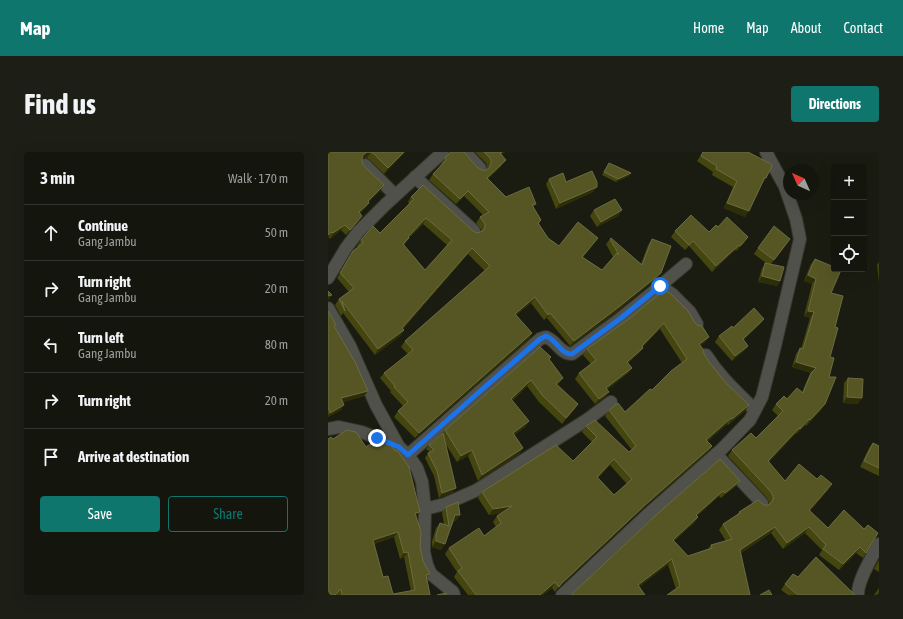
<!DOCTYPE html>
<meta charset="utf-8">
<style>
:root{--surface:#14150d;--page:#1d1e16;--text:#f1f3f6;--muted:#9d9f9d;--line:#33342e;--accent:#0f766e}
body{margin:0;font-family:"Asap Condensed",sans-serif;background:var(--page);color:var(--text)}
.controls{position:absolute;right:12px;top:12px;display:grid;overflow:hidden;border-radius:4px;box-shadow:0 4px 16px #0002}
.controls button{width:36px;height:36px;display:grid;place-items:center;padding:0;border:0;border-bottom:1px solid var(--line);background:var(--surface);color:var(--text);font:20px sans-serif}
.compass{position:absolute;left:455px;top:12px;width:36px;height:36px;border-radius:50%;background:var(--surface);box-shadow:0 4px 16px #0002;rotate:315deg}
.stop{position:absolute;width:12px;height:12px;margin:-9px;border:3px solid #1a73e8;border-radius:50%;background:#fff}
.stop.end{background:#1a73e8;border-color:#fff;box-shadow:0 1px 4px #0008}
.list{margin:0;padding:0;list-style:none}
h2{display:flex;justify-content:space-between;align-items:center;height:52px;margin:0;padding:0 16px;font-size:17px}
h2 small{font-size:13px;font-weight:400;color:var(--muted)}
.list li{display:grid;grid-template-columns:26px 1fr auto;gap:12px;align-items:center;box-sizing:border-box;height:56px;padding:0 16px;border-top:1px solid var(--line)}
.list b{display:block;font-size:15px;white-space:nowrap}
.list p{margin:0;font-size:13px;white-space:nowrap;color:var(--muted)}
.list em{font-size:13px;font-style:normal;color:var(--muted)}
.actions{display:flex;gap:8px;padding:12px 16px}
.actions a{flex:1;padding:9px 0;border:1px solid var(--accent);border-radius:4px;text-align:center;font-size:14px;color:var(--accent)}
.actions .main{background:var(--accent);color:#fff}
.icon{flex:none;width:22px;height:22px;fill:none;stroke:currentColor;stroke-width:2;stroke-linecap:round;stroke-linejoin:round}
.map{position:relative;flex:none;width:551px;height:443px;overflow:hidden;border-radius:4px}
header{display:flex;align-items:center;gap:24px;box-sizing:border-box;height:56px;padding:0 20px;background:var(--accent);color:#fff}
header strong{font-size:19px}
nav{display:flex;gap:22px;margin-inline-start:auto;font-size:14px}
.intro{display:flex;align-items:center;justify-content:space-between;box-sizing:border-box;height:96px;padding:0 24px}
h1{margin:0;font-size:28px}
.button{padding:10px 18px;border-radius:4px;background:var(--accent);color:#fff;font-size:14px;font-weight:700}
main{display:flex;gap:24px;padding:0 24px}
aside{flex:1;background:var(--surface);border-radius:4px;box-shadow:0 4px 16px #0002}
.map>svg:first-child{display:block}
</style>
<header>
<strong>Map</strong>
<nav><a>Home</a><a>Map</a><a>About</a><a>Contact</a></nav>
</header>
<div class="intro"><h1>Find us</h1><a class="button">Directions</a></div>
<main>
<aside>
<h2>3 min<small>Walk · 170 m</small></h2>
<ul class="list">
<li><svg class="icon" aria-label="ahead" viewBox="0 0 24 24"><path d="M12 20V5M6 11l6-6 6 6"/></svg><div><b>Continue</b><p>Gang Jambu</p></div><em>50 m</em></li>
<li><svg class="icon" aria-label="right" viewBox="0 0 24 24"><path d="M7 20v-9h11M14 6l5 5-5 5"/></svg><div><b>Turn right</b><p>Gang Jambu</p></div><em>20 m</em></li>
<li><svg class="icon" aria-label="left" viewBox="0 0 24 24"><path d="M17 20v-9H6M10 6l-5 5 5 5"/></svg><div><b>Turn left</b><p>Gang Jambu</p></div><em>80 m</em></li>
<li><svg class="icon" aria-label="right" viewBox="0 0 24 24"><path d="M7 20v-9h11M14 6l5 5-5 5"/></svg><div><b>Turn right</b></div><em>20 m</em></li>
<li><svg class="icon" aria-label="arrive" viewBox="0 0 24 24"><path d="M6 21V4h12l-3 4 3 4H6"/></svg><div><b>Arrive at destination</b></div></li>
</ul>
<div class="actions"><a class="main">Save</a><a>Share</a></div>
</aside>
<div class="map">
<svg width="551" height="443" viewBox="0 0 551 443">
<rect width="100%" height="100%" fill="#1b1c11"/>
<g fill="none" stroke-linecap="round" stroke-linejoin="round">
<g stroke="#37382d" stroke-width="14">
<g id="minor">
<polyline points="137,0 152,16"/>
<polyline points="37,13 67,43"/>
<polyline points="87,25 146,79"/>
<polyline points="0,126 18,96 30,80 58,52 115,0"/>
<polyline points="332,134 344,142 362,160 369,172"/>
<polyline points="0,156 22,194 48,253 71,295"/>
<path d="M378,203c14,22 31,37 49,55"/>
<polyline points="0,277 11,275 34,280 71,295 80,303 89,316 94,330 97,357 96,400 99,413 103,422 125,440 126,443"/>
<polyline points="388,302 434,351"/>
<path d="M80,303l70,-62 62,-54 6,-2c11,4 14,17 26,17l49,-36 26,-21 39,-33"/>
<polyline points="97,357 117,352 149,338 260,267 283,250"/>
<polyline points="234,443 318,364 394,297 422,268 434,245 446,198 472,87 468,67 457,35 438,0"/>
<path d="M530,443c-1,-14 14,-38 21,-51"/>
</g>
</g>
<use href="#minor" stroke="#51514b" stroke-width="12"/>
</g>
<g fill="#45450f" fill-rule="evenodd">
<polygon points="0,0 77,0 56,22 42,8 39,6 35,6 34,7 34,9 35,13 52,39 40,50 37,56 32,61 34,64 18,83 13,78 2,87 1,85 0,86"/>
<path d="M147,0h30l-4,3 1,10 -14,14 18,18 30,7 -3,3 8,13 -2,4 9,14 11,8 39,-8 -15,19 19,13 11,-13 -7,-13 4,-5 31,25 7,-19 4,-6 9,34 -4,5 -41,34 -46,34 -23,-28 -3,2 -13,-17 -15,12 16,18 -3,6 -114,99 -21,-21 4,-6 5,-5 -13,-14 1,-1 -11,-13 4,-5 24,-19 -7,-7 4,-6 80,-70 -17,-17 -65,75 1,1 -4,6 -25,19 -32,-42 -2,3 -6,-11 4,-6 10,-7 -12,-14 13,-21 3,-6 5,-4 -1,-1 4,-6 19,-7 29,-29 -1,-2 3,-5 62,34 4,2 4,-1v-3l-5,-6 4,-6 3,-2 -19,-19 -8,8 -27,-24 4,-6 9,-9 -1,-1 4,-6 33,10 4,2 5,-1v-3l-1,-3zM95,72l24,21 -22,25 -21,-25 5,-7z"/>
<polygon points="375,0 420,0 438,26 434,31 417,65 396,56 405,35 384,23 385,20 369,9"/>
<polygon points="281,11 301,24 288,30 274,23"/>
<polygon points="221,27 238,30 269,35 265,40 228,57 218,32"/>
<polygon points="266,58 294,58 290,64 269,75 262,64"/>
<polygon points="390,75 420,85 416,91 408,99 407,98 384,120 361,94 357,98 343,85 347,79 381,80"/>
<polygon points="458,92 443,112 452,129 449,134 430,130 434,116 438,111 426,102 430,96"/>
<polygon points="487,107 503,141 507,175 502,205 501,225 493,258 478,274 477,273 468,282 467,282 441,310 457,329 500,338 482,359 500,376 516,358 538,401 535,406 528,401 511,418 491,403 494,398 477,381 455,397 443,381 413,401 348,437 340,413 243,443 327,364 408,334 393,346 391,344 369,364 370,365 366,371 346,389 360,404 380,397 383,393 398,389 391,378 395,372 408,364 411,360 436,353 440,353 441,352 441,350 439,346 400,304 404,298 428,286 450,264 444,258 448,252 474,240 480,226 483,221 464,215 468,202 472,196 473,197 482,166 476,164 484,132 476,129 483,112"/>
<polygon points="551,110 551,130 549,113"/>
<polygon points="0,159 8,173 7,175 40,239 36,244 15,250 13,258 0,265"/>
<path d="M302,166l65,5 14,14 -4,5 -5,4 4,8 5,8 18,22 22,21 -4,6 -17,14 -1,-1 -20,18 5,4 -4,6 -67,58 -84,79 -2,3 -3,-4 -9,7h-75l-14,-18 3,-5 -12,-18 4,-6 35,-12 12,-9 -3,-5 4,-6 6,-3 -14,2 -11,-17 4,-6 91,-31 19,-19 -10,-10 4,-6 43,26 3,-2 -27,-34 4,-6 16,2 27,-22 30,-27 -22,-34 -18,18 1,1 -4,5 -11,10 4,5 -4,5 -21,17 -2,7 -10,7 -20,-25 4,-6 12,-9 -8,-9 4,-6zM282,313l17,19 -13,11 -16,-17z"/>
<polygon points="436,167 432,172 415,188 420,194 416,199 404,209 387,190 391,184 405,176"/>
<polygon points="221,207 231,232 230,233 250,252 246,258 234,272 211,250 199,234 184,249 201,269 197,275 186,283 195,296 191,302 150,329 140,304 129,310 117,291 125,340 111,346 106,324 97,306 100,301 102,300 98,297 101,293 115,281 117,278"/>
<polygon points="520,226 530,252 515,251 516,231"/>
<path d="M0,287l38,8 50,70 4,30 3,14 7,13 -3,4 3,17h-102zM66,385l6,22 4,-2 7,34 -18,3 -10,-17 -9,-33z"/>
<polygon points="545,291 551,294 551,324 532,315 541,296"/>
<polygon points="118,355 129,368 126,369 113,398 104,395 104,389 108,376 112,371 116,372 114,361"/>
<polygon points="551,408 551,420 546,417"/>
<polygon points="470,425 527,443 460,443 453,438 457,432"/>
<polygon points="551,436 551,443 546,443"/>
</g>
<g fill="#2d2d07">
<polygon points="39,0 43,0 39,6 35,6 31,8 35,3"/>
<polygon points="76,0 77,0 56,22 60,16"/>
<polygon points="174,0 177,0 168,7 172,1"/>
<polygon points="178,8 174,13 155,32 159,26"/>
<polygon points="303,21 301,24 288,30 290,27"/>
<polygon points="56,33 52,39 36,55 40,49"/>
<polygon points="269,35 265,40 228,57 232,51"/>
<polygon points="140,39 136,44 128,52 132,47"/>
<polygon points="41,51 37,56 27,66 31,60"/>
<polygon points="399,51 421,59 417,65 396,56"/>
<polygon points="294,58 290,64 269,75 273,70"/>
<polygon points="98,66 95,72 76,91 80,85"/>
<polygon points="17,73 13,78 2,87 5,81"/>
<polygon points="4,80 1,85 0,86 0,83"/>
<polygon points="420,85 416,91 408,99 412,94"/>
<polygon points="411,93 407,98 384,120 388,114"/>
<polygon points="144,96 140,102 70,182 74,176"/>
<polygon points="333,121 329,126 288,160 242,194 246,189"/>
<polygon points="480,123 488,127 484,132 476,129"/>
<polygon points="434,124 452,129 449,134 430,130"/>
<polygon points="4,143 0,149 0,144"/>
<polygon points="207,145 203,151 183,167 187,162"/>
<polygon points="480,159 486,160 482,166 476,164"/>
<polygon points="222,161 219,166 216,168 220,163"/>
<polygon points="436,167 432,172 411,193 415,187"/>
<polygon points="336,171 332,177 310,200 314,194"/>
<polygon points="76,178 72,184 47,203 50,197"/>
<polygon points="204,181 201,187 87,286 91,281"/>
<polygon points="381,185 377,190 367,197 371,192"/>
<polygon points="420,194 416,199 404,209 407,204"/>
<polygon points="315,196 311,201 295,215 299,210"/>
<polygon points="468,210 488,216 484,221 464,215"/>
<polygon points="304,216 300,221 274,242 278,236"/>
<polygon points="235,226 231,232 224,238 228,232"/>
<polygon points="203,228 199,234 179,253 183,247"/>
<polygon points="40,239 36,244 9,252 13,246"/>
<polygon points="281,240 277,245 267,252 271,247"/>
<polygon points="519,245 534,246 530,252 515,251"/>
<polygon points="250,252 246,258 234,272 238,266"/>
<polygon points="497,252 493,258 478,274 482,268"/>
<polygon points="16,253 13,258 0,265 0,264 2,261"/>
<polygon points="421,253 417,259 400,273 404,267"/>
<polygon points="403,266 399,272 374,294 378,288"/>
<polygon points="481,267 477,273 468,282 472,277"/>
<polygon points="201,269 197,275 181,287 185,281"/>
<polygon points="471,276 467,282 437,314 440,309"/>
<polygon points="384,294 380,300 313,358 229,437 233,432 317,353"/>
<polygon points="195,296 191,302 150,329 154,323"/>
<polygon points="144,298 140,304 129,310 133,304"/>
<polygon points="286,307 282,313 265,330 269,325"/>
<polygon points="412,329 408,334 393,346 397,341"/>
<polygon points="504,332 500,338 477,364 481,358"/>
<polygon points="128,336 125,340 111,346 114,341"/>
<polygon points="395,339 391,344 364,369 368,363"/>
<polygon points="184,354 181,360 161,363 165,357"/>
<polygon points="92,360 88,365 87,361"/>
<polygon points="127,363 132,363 129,368 124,369"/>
<polygon points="370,365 366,371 341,393 345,388"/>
<polygon points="447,375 443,381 408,404 412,398"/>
<polygon points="481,375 477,381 455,397 459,391"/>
<polygon points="70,380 66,385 42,393 45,388"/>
<polygon points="108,389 117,392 113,398 104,395"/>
<polygon points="532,395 528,401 511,418 515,412"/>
<polygon points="80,400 76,405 72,407 76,401"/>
<polygon points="344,407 340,413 306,439 310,433"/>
<polygon points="227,430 224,436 215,443 212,443"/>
</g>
<g fill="#565625" stroke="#6b6c41" fill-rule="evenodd">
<polygon points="0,0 76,0 60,16 46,2 43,0 39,0 35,3 34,6 34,9 35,13 56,33 40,49 41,51 31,60 34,64 22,78 17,73 5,81 4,80 0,83"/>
<path d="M123,0h13l14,16 4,2h4l3,-2 2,-4v-4l-1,-2 -6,-6h18l-2,1 6,7 -19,18 19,19 23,-10 7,17 -4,1 9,15 -3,3 10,15 11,8 19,-24 20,16 -16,19 20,13 15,-17 2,2 -9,-16 1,-1 31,27 10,-26 19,7 -10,27 -41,33 -46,35 -24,-28 -2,2 -13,-18 -20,17 17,19 -113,100 -21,-22 10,-9 -14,-15 1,-1 -11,-13 29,-23 -8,-9 85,-75 -18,-18 -70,80 2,2 -26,19 -36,-48 3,10 -6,-12 15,-11 -14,-15 13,-22 10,-8 -2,-3 12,-14 7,7 34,-34 -3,-2 12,-12 50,46 4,2 6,-2 2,-4v-3l-5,-7 9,-5 -21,-21 -8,8 -27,-25 13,-14 -1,-2zM98,66l26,22 -27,30 -22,-26 6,-6 -1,-1z"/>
<polygon points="375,0 420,0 443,12 444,14 438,26 437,25 421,59 399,51 409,29 388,17 389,14 373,4"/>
<polygon points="281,11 303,21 290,27 276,20"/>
<polygon points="264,19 269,30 269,35 232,51 221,27 235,21 238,30"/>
<polygon points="287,47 294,58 273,70 266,58"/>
<polygon points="363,63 381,80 388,73 390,75 399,65 420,85 412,94 411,93 388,114 365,89 361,93 347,79"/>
<polygon points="446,74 462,87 446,108 430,96"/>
<polygon points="487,107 506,115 506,117 513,118 503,141 515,144 507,175 510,176 502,205 506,206 501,225 508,225 497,252 482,268 481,267 472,277 471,276 440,309 457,329 471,312 489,327 493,323 504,332 481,358 500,376 516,358 536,377 540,373 550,381 538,401 532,395 515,412 495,397 498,393 481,375 459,391 447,375 412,398 422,443 339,443 352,434 344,407 310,433 317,443 243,443 327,364 392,307 412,329 397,341 395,339 368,363 370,365 345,388 360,404 384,396 383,393 404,387 395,372 412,361 411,360 430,348 436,353 440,353 443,351 445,348 445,344 443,340 404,298 423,281 428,286 455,259 448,252 456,244 459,247 469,236 475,241 483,221 488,216 468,210 472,196 475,197 486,160 480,159 488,127 480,123"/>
<polygon points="437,111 456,115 452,129 434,124"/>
<path d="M336,138l7,4 17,17 7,12 2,2 5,1 7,11 -10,7 4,5 1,5 5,8 18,22 22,21 -17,14 -1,-1 -25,22 6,6 -67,59 -84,79 -2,3 -4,-5 -15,13h-64l-18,-24 4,-3 -13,-20 30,-20 5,8 17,-13 -4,-7 15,-10 -19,3 -11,-17 74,-47 17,16 24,-24 -11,-11 9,-6 34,32 7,-6 -27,-36 9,-7 7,9 25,-23 2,1 19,-19 16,-12 -23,-36 -22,23 1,2 -16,14 5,6 -26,20 3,4 -10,7 -20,-26 17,-13 -9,-11 43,-31zM286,307l18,20 -18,16 -17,-18z"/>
<polygon points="0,139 4,143 0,144"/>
<polygon points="426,156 436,167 415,187 420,194 407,204 391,184 404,174 405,176"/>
<polygon points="0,159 8,173 6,174 27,210 40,239 13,246 16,253 2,261 1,257 0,257"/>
<polygon points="212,195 223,205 221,207 235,226 228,232 250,252 238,266 215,244 203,228 183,247 201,269 185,281 195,296 154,323 144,298 133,304 117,278"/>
<polygon points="520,226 535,227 534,246 519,245"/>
<path d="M19,278l9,2 10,15 11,-8 14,6 4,6 2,-1 12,17 11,45 -5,1 6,19 -1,15 3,14 7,13 -4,1 4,20h-88l-1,-6 -6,6h-4l-3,-6v-150l3,-2 2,2zM70,380l6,21 4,-1 7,38 -22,4 -5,-18 -5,1 -10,-37z"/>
<polygon points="115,281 128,336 114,341 109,319 100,301 106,298 101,293"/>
<polygon points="545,291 551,294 551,316 536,309"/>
<polygon points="130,350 132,363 127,363 117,392 108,389 108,383 112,371 121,374 118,355"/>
<polygon points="488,405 527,443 470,443 457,432 465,422 470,425"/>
<polygon points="441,438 444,443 432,443"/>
<polygon points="118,441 119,443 109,443"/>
</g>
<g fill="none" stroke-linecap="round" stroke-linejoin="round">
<path stroke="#1a73e8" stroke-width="5" d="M49,286l22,9 9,8 70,-62 62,-54 6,-3c12,5 14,18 26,18l49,-36 39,-32"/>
</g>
</svg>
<div class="controls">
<button>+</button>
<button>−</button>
<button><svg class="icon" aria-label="locate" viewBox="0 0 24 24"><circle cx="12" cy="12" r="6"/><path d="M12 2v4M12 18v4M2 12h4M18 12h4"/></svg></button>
</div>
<svg class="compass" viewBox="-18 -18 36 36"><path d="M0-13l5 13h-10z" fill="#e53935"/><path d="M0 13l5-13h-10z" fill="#9d9f9d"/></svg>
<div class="stop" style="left:332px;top:134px"></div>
<div class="stop end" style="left:49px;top:286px"></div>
</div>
</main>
